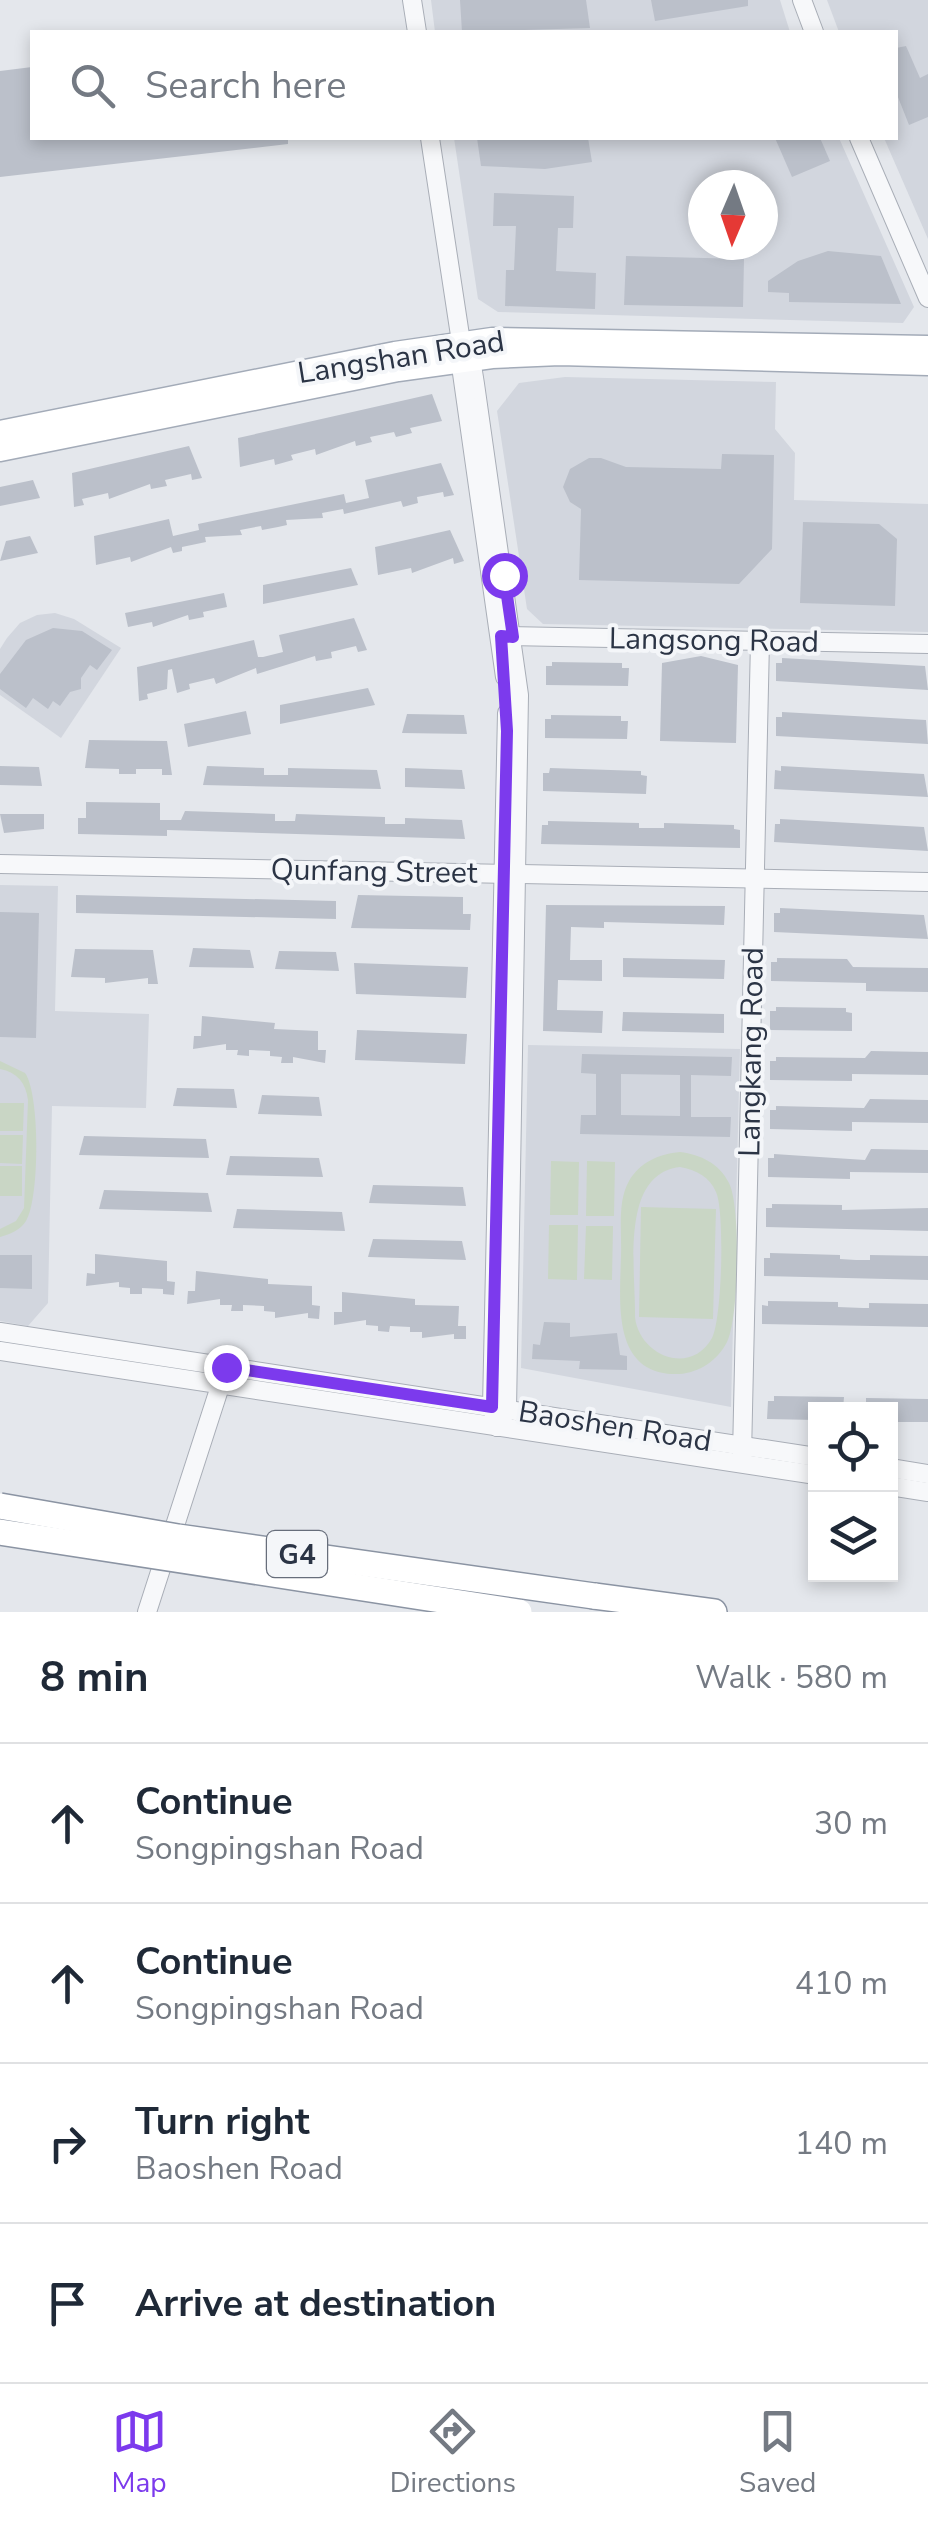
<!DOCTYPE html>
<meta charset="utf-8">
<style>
:root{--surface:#fff;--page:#f6f6f7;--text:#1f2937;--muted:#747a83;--line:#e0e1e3;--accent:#7c3aed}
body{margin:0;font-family:"Nunito Sans",sans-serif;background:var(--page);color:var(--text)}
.controls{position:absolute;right:30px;bottom:30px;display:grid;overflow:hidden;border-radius:0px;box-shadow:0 5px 15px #0003}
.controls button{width:90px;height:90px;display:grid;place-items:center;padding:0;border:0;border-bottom:2px solid var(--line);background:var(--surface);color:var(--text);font:50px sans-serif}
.compass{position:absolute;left:688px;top:170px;width:90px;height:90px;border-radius:50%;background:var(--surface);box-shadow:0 5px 15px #0003;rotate:182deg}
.stop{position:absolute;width:30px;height:30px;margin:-22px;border:8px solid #7c3aed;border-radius:50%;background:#fff}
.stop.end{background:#7c3aed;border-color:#fff;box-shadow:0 2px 10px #0008}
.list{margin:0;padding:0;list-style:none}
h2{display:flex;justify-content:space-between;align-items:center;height:130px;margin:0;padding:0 40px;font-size:42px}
h2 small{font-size:32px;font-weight:400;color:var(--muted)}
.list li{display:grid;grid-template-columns:65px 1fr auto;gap:30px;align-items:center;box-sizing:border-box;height:160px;padding:0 40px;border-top:2px solid var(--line)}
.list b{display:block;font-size:38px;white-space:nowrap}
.list p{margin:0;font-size:32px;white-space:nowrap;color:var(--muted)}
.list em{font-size:32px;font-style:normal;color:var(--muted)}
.icon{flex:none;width:55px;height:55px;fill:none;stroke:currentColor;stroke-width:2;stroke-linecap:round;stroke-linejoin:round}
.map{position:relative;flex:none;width:928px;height:1612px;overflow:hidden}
.search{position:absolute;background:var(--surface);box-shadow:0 5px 15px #0003;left:30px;right:30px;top:30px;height:110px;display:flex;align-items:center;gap:25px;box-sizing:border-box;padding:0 35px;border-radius:0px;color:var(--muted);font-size:38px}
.sheet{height:770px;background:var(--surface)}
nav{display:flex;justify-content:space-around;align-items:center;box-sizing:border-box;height:140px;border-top:2px solid var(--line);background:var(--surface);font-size:28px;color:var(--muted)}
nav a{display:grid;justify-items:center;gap:5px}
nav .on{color:var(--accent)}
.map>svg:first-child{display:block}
</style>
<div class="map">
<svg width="928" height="1612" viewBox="0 0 928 1612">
<rect width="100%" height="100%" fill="#e4e7ec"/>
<g fill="#d2d6de" fill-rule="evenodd">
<polygon points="431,0 780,0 790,32 435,32"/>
<polygon points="827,0 928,0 928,239 884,138 896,138 896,32 839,32"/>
<path d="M454,138h385l75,169 -11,16 -405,-11 -20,-13zM703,185h60v60h-60z"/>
<polygon points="565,377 776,382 775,429 795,453 794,500 928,504 928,632 543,624 527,609 497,411 519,383"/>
<polygon points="55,613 74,619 121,648 61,738 0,695 0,649 7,638 20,623 37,615"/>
<polygon points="0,885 58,886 55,1011 149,1014 146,1108 52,1106 48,1303 28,1326 0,1321"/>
<polygon points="528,1045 740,1049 731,1407 521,1368"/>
</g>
<g fill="#c9d6c5" fill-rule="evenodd">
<path d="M0,1061l25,12c15,20 15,126 1,148 -6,9 -15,13 -26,16v-8l16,-8 8,-13 4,-108c-2,-17 -11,-28 -28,-31z"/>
<polygon points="0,1103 24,1103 23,1131 0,1131"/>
<polygon points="0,1135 23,1135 22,1164 0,1163"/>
<path d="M680,1152c21,3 39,11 49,31 12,23 10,135 -2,159 -9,18 -28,31 -48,32 -68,2 -59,-72 -58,-118 1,-24 -4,-54 8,-75 11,-19 30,-27 51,-29zM680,1167c16,3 30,10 36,25 9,19 6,128 -4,146 -22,39 -73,17 -77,-21 1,-45 -16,-143 45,-150z"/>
<polygon points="551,1161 579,1162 578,1215 550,1215"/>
<polygon points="587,1161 615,1162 614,1216 586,1216"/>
<rect x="0" y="1166" width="22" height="30"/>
<polygon points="641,1207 716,1209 713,1319 639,1317"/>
<polygon points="549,1225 578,1225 577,1280 548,1279"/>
<polygon points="586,1226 613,1226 612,1280 584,1279"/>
</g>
<g fill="#bbc0ca" fill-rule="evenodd">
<polygon points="460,0 586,0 590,28 462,32"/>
<polygon points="651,0 748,0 748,6 655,21"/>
<polygon points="906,46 920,78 928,74 928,117 909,125 896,92 896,48"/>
<polygon points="32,67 32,138 288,138 288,144 0,177 0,71"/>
<polygon points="477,138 588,138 592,162 545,169 481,166"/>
<polygon points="775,138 820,138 830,161 792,177"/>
<polygon points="494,193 574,196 573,228 558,228 556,271 596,273 595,309 505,306 506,270 514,270 516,226 493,226"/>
<polygon points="828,251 881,256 901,304 789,302 789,293 768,292 768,281 798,261"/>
<polygon points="626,256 744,259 743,307 624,305"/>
<polygon points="432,394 442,421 410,428 412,433 396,437 394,432 370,437 372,442 356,446 355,441 316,455 315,449 291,455 293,460 275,465 274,459 240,467 238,438"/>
<polygon points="189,446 202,478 192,480 191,474 165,480 167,486 151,489 150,484 109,499 108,493 82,499 84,505 74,507 72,473"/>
<polygon points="722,454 774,455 772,549 739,584 579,580 581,509 570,502 563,487 570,469 589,458 601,458 626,467 721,469"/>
<polygon points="441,463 454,495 444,497 443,492 417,497 418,503 403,507 401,501 344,514 343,509 322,513 323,518 286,520 287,525 278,527 262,530 261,526 240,530 242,535 205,537 206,542 182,547 182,551 173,553 171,547 131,562 130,557 96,565 94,536 169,519 173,536 199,530 198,524 344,494 346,503 369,498 365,480"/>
<polygon points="33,480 40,498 0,506 0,487"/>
<polygon points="803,522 879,524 897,539 895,606 800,603"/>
<polygon points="450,530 464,561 454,564 453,558 412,573 411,568 378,575 375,547"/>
<polygon points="30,536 38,553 0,561 6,541"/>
<polygon points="351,568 358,585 263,604 263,585"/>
<polygon points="224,593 227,607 203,612 204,617 189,620 188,615 153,627 152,622 128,627 125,613"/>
<polygon points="354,618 367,650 358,652 356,646 331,652 332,658 316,661 315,656 257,674 256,668 216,684 214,678 189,684 190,689 177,693 172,669 168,670 167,689 147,694 148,699 139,701 137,667 254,640 258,657 263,657 283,652 279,635"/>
<polygon points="53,628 82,631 112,650 97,670 90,665 81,678 81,689 70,692 60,706 53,701 48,709 33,698 26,708 0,689 0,674 26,640"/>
<polygon points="701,656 738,665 736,743 660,741 662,663"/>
<polygon points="782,658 925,666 928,690 776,681 776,663 782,663"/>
<polygon points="552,662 622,663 622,668 629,668 628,686 546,685 546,666 552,666"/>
<polygon points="368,688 375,705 280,724 280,705"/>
<polygon points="246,711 251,734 188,747 184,724"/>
<polygon points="782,712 926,720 928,744 776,736 776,717 782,717"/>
<polygon points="407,714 464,715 467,734 402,733"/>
<polygon points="551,715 621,716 621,721 628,721 627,739 545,738 545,719 551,719"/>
<polygon points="89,740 167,741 172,775 162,775 162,769 136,769 136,774 119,774 119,769 85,768"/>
<polygon points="0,766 39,767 42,786 0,785"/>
<polygon points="207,766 264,768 264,775 288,775 288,768 377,770 381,789 203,785"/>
<polygon points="781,766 924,774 928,797 774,789 775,770 781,771"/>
<polygon points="405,768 462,770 465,789 405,787"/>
<polygon points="550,768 641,771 641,775 647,776 646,794 543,791 543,773 549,773"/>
<polygon points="86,802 160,803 160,820 181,820 185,811 275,814 275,821 295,821 296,814 385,817 385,824 405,824 405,818 462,820 465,839 167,830 167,836 78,834 78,818 86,818"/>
<polygon points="0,814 44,814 44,829 4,833"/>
<polygon points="780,819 924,827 928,851 774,842 775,824 780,824"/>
<polygon points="548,821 639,823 639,828 664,828 664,823 734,825 734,829 740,830 740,848 541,844 542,825 548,825"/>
<polygon points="76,895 336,901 336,919 76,913"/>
<polygon points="358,895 463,897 463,914 471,914 470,930 351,928"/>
<polygon points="546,905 725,906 724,925 604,922 604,928 571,927 570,960 602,960 602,981 558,980 557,1010 603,1011 602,1033 543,1031"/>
<polygon points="780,908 924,915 928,939 774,932 774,913 780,913"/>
<polygon points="0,912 39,913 36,1038 0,1037"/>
<polygon points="193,948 250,950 254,968 189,967"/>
<polygon points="75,949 153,950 158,984 148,984 148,978 105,983 105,978 71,977"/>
<polygon points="279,951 336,952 339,971 275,969"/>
<polygon points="623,958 725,960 724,979 623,977"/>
<polygon points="777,958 847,959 853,967 928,968 928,992 866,991 866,983 771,981 771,962 777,962"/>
<polygon points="354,963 468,967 466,998 356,994"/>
<polygon points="776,1007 846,1008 846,1012 852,1013 852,1031 770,1030 770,1011 776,1011"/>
<polygon points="623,1012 724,1014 724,1033 622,1031"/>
<polygon points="202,1016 275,1023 274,1029 318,1031 318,1050 326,1050 325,1063 293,1057 293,1063 281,1063 282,1057 270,1056 270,1051 249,1050 249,1056 237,1055 238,1050 226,1050 226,1044 193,1049 194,1036 201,1036"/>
<polygon points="357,1030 467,1034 465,1064 355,1060"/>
<polygon points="871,1051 928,1052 928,1075 852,1074 852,1081 770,1080 770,1061 776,1061 776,1057 865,1058"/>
<path d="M582,1054l150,3 -1,19 -40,-1v42h40l-1,20 -150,-3 1,-19h15v-41l-15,-1zM621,1074l59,1v41l-59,-1z"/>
<polygon points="177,1088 234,1089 237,1108 173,1106"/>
<polygon points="262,1095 319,1097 322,1116 258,1114"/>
<polygon points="870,1099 928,1100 928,1123 852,1122 852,1131 770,1129 770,1110 776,1110 776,1106 864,1108"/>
<polygon points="84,1136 206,1139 209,1158 79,1155"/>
<polygon points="871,1149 928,1150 928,1173 850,1172 850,1179 768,1177 768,1158 774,1158 774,1154 865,1160"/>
<polygon points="230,1156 319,1158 323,1177 226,1175"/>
<polygon points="373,1185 463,1187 466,1206 369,1203"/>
<polygon points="104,1190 208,1193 212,1212 99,1209"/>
<polygon points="772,1204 842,1205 842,1210 928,1208 928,1231 766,1227 766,1208 772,1208"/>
<polygon points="237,1209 342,1212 345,1231 233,1228"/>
<polygon points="373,1239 462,1241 466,1260 368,1257"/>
<polygon points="770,1253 840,1255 840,1259 856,1260 870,1260 870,1255 928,1256 928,1280 764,1276 764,1258 770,1258"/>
<polygon points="95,1254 167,1261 167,1281 175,1282 174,1295 163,1294 163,1289 142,1288 142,1294 130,1294 130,1288 119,1287 119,1282 86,1286 87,1273 95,1274"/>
<polygon points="0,1255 32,1255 32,1289 0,1288"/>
<polygon points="196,1271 268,1279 268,1284 312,1286 312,1305 320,1306 319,1319 308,1318 308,1313 275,1318 275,1312 264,1311 264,1306 243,1305 243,1311 231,1311 232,1305 220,1305 220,1299 187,1304 188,1291 195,1291"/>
<polygon points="342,1292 415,1299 415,1305 459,1306 458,1326 466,1326 466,1339 454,1339 454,1334 422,1338 422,1332 410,1332 410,1327 390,1326 389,1332 378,1331 378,1326 366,1325 366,1320 334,1325 334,1312 342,1312"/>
<polygon points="768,1301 838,1302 838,1307 863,1308 869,1308 869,1303 928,1304 928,1327 762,1324 762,1305 768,1306"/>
<polygon points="544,1322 570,1323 570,1337 617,1333 620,1355 627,1356 627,1370 579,1369 580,1361 532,1359 533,1344 540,1345"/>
<polygon points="774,1396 844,1397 843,1410 816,1410 816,1420 767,1419 768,1401 774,1401"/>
<polygon points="866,1398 928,1399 928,1422 890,1422 890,1410 866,1410"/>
</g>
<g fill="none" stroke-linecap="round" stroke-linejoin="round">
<g stroke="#a9aeb7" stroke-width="20">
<g id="minor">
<polyline points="412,0 417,32"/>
<polyline points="802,0 814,32"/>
<polyline points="430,138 461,342 471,359 475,384 519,695 507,1410 497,1427"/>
<polyline points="859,138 928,298"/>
<polyline points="459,352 505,677"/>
<polyline points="504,636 928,644"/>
<polyline points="0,864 928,882"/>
<polyline points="0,1332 816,1457"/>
<polyline points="0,1351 816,1475"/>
<polyline points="497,1427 492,1407 507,713"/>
<polyline points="742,1455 760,641"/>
<polyline points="890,1468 928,1474"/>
<polyline points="890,1486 928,1492"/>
<polyline points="147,1612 223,1377"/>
</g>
</g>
<g stroke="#a3abb8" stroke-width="25">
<g id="major">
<polyline points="0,432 395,353 492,339 928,347"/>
<polyline points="0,450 398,370 492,357 560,354 928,364"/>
</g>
</g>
<g stroke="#8b94a3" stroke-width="28">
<polyline id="highway" points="594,1596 714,1612"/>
</g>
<use href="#minor" stroke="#f7f8fa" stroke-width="18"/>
<use href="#major" stroke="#fff" stroke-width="22"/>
<use href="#highway" stroke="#fff" stroke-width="25"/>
<g stroke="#8b94a3" stroke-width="28" stroke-linecap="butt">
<g id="highway-bridge">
<polyline points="0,1506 178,1537 594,1596"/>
<polyline points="0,1532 519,1612"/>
</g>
</g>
<use href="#highway-bridge" stroke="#fff" stroke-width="25"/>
</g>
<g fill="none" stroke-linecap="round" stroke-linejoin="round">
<polyline stroke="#7c3aed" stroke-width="12" points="226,1367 492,1407 507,731 501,636 513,637 504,575"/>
</g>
<g text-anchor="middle" stroke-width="8" stroke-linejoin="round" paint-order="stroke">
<rect fill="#f4f6f9" stroke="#676e7b" stroke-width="2.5" x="267" y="1531" width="60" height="46" rx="8"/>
<g font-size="28" font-weight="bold" fill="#2b3445">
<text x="297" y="1564">G4</text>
</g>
<g font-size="30" fill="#2b3445" stroke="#f4f6f9">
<text transform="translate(401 357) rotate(-9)" y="10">Langshan Road</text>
<text transform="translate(714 640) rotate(1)" y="10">Langsong Road</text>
<text transform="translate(374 871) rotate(1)" y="10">Qunfang Street</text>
<text transform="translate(751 1052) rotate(-89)" y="10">Langkang Road</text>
<text transform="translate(615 1426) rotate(9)" y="10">Baoshen Road</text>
</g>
</g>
</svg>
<div class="controls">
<button><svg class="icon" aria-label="locate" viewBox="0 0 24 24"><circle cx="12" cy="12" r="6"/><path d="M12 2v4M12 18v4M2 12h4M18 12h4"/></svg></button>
<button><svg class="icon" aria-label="layers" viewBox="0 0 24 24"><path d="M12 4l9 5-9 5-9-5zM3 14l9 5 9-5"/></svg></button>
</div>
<svg class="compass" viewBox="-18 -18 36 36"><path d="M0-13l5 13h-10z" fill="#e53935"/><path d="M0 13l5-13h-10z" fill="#747a83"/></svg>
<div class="stop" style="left:504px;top:575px"></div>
<div class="stop end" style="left:226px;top:1367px"></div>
<div class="search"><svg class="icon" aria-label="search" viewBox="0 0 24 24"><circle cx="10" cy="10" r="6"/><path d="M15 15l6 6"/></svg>Search here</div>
</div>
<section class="sheet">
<h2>8 min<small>Walk · 580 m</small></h2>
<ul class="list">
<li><svg class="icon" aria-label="ahead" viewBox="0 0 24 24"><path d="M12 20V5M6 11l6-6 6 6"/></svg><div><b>Continue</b><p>Songpingshan Road</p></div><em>30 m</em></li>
<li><svg class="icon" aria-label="ahead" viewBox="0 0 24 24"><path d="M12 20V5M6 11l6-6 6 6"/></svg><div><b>Continue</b><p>Songpingshan Road</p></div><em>410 m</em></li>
<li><svg class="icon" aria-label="right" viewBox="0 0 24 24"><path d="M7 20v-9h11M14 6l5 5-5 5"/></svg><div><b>Turn right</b><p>Baoshen Road</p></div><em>140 m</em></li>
<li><svg class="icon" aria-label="arrive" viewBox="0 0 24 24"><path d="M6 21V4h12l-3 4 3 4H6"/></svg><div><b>Arrive at destination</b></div></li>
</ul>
</section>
<nav>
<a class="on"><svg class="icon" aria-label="map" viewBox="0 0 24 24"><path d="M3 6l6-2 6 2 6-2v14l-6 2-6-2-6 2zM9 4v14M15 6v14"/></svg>Map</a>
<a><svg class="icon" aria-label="directions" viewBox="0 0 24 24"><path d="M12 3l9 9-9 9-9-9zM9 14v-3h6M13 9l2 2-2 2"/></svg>Directions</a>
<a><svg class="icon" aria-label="saved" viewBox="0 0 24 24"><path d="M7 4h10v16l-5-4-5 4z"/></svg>Saved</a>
</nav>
